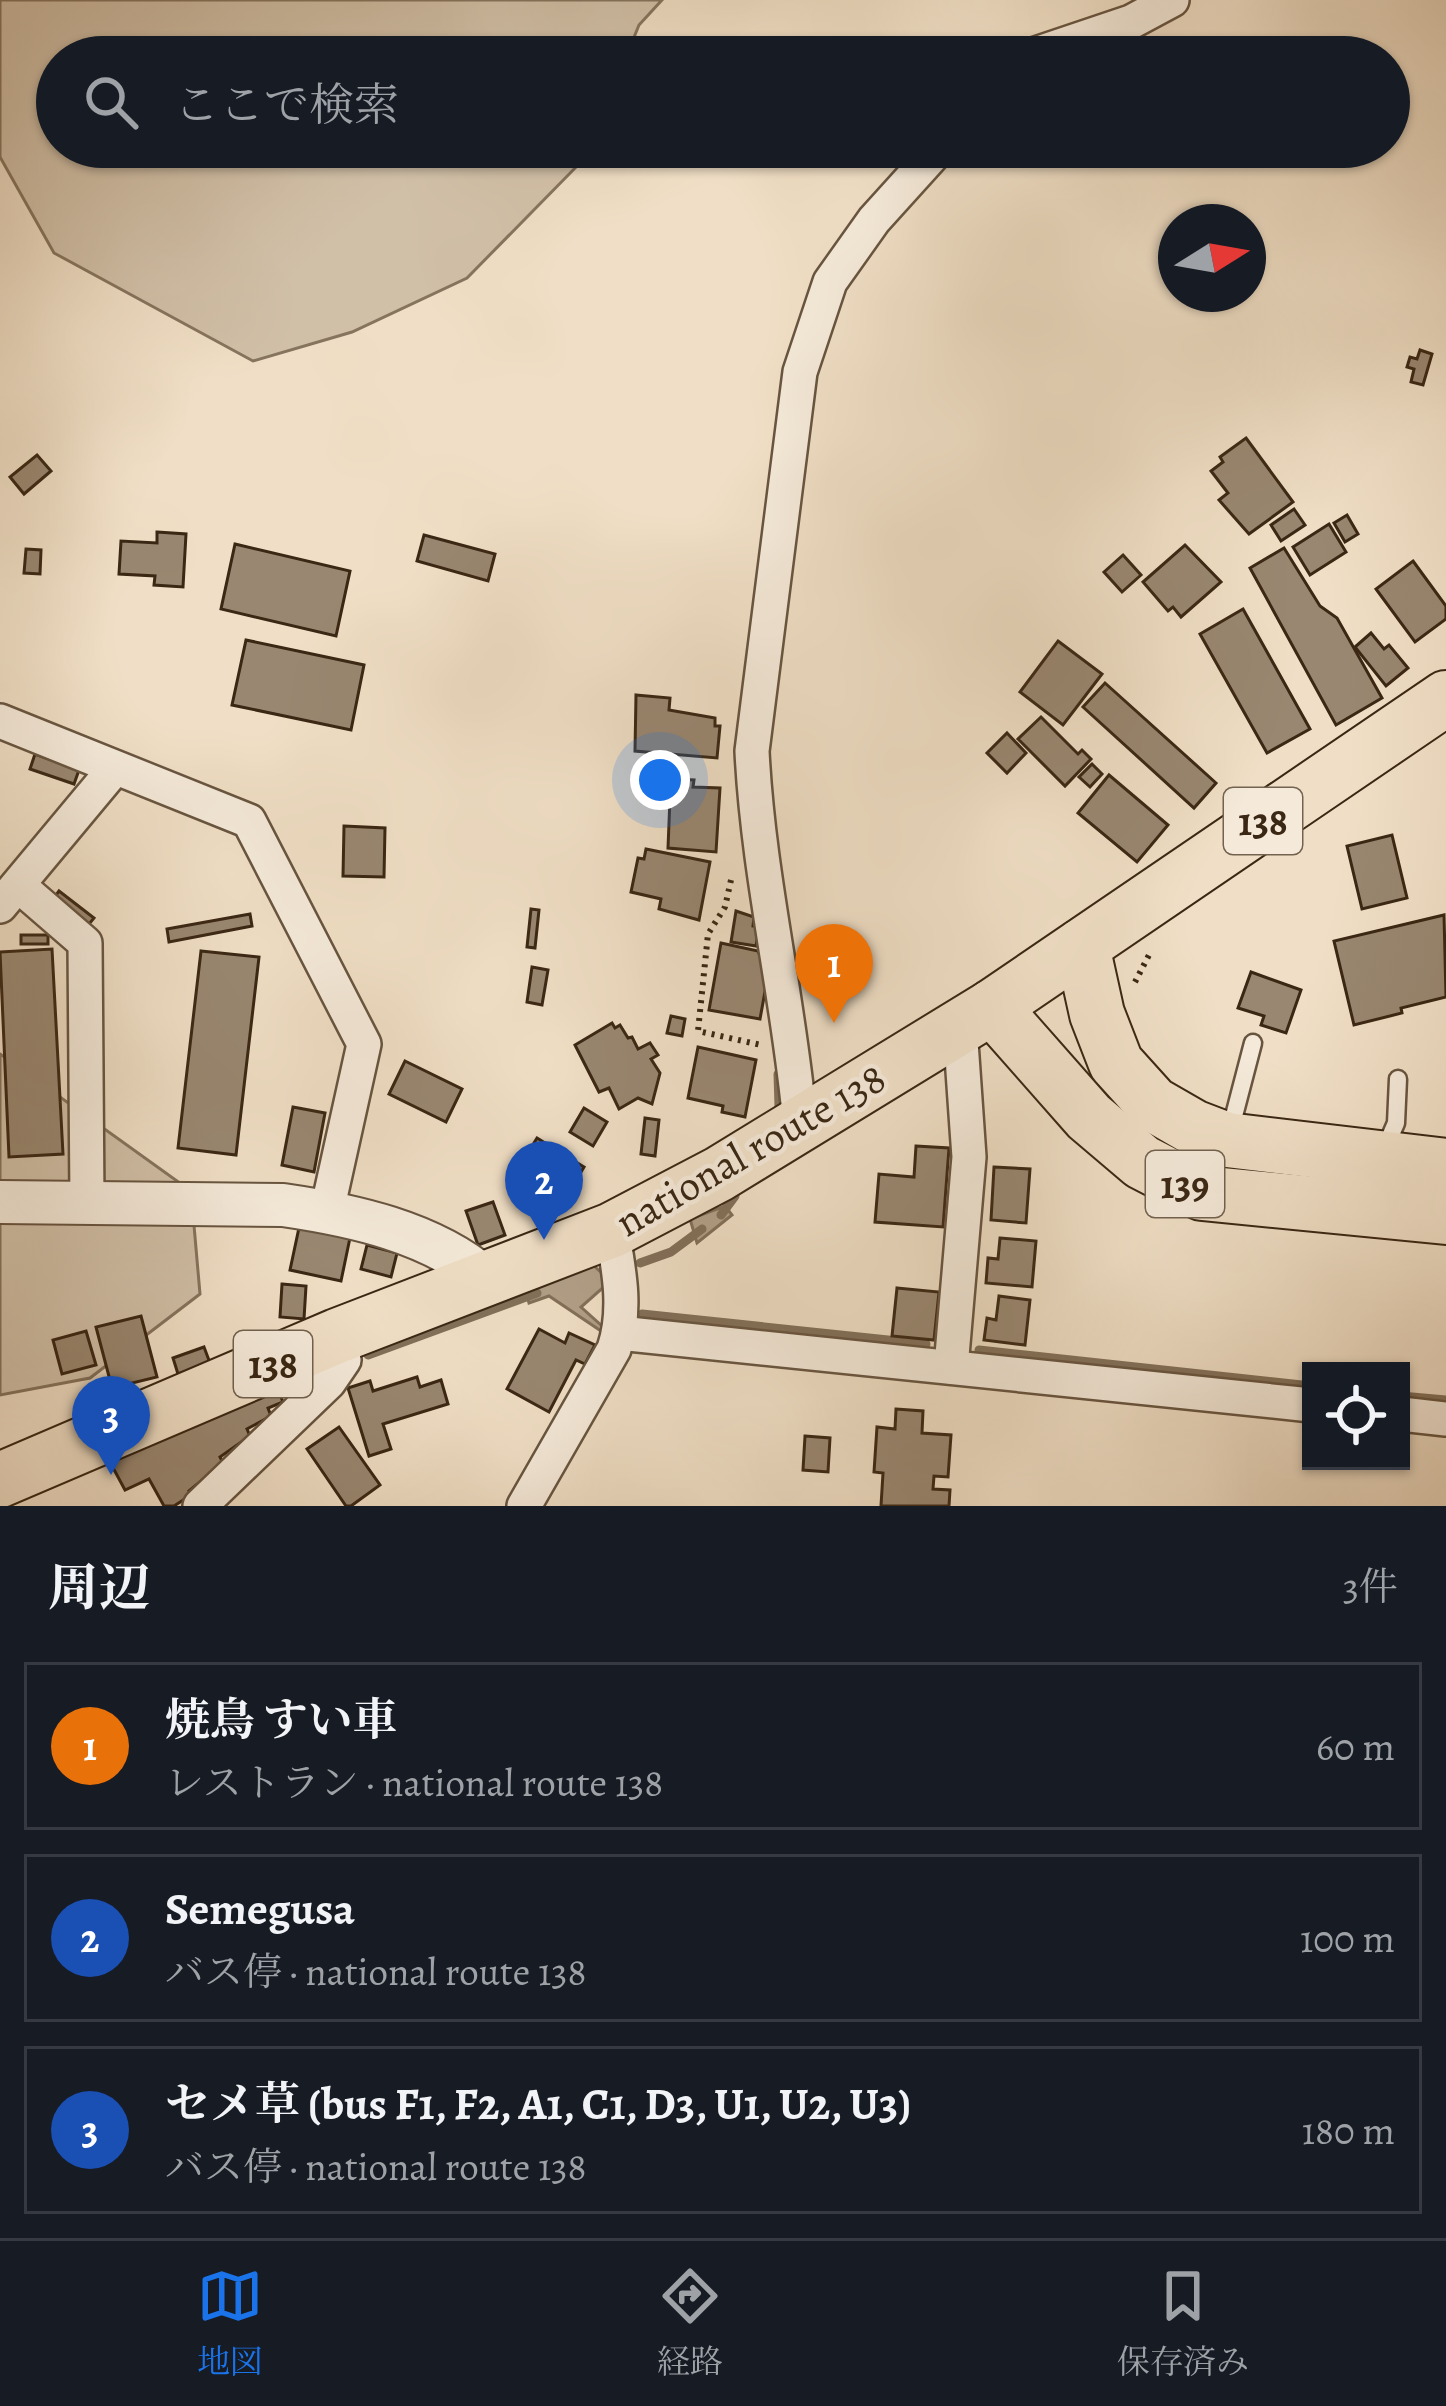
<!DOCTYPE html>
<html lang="ja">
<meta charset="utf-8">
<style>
:root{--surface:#171b24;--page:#20242c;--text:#f1f3f6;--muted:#9ea1a6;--line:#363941;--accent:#1a73e8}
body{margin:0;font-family:Alegreya,"Noto Serif JP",serif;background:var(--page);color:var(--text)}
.controls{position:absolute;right:36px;bottom:36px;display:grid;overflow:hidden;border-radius:0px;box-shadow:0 3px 9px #0004}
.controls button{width:108px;height:108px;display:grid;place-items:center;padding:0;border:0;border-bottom:3px solid var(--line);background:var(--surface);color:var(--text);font:60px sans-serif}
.compass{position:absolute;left:1158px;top:204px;width:108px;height:108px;border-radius:50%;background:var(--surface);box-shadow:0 3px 9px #0004;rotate:79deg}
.you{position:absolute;left:660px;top:780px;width:42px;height:42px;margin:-30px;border:9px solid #fff;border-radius:50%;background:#1a73e8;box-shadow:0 0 0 18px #1a73e833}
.badge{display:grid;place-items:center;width:78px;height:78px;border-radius:50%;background:var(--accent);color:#fff;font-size:39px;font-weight:700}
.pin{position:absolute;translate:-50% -99px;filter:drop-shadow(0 3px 6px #0008)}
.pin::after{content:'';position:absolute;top:63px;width:42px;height:36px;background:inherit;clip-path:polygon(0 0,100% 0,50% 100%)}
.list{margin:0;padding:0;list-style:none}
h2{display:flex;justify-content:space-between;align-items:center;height:156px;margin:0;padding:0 48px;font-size:51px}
h2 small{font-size:39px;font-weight:400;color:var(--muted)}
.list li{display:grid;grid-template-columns:78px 1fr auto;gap:36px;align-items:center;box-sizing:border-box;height:168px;margin:0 24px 24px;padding:0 24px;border:3px solid var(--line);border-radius:0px}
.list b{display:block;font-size:45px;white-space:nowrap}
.list p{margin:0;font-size:39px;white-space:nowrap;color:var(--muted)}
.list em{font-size:39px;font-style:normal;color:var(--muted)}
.icon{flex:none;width:66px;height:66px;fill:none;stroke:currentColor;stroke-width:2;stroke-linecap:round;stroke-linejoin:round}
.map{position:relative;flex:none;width:1446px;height:1506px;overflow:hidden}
.search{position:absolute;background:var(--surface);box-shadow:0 3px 9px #0004;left:36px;right:36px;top:36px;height:132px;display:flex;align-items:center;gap:30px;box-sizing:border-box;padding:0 42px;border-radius:66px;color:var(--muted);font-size:45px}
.sheet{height:732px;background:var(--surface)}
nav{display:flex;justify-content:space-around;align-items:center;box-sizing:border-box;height:168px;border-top:3px solid var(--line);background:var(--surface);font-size:33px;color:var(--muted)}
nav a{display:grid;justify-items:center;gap:6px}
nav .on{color:var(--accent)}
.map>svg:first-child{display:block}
</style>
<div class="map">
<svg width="1446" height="1506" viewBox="0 0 1446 1506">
<rect width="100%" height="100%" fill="#f0dfc6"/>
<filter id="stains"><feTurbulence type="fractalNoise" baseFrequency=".00167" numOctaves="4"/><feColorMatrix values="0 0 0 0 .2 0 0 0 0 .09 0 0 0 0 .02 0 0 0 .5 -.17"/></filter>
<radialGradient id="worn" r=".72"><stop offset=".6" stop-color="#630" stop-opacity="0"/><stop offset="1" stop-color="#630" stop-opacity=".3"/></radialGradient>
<g fill="#d1c0a8" stroke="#86745e" stroke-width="3">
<polygon points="0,0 662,0 639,25 626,57 57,57 57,147 588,147 581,162 467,278 352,332 253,361 54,253 0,157"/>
<polygon points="0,1054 191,1191 200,1294 90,1378 0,1395"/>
</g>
<g fill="#b2a089" stroke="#82705a" stroke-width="3">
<polygon points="725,1206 732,1215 697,1243 690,1219"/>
<polygon points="594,1266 603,1274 606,1285 581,1307 602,1326 601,1331 549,1296 529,1303 525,1288"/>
</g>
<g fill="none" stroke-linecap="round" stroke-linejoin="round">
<g stroke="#82705a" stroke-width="9">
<polyline points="778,1074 779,1106"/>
<polyline points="721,1215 735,1196"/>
<polyline points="640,1263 671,1252 702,1229"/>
<polyline points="642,1314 926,1344"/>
<polyline points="979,1350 1311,1386"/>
<polyline points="368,1355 537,1293"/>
<polyline points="1401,1396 1446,1400"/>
</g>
</g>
<g fill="#998771" stroke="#3a2714" stroke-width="3">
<polygon points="1420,350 1432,354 1423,385 1411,382 1414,369 1407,367 1410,357 1417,359"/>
<polygon points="1246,438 1293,502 1249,534 1219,500 1228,493 1211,471 1223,462 1220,457"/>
<polygon points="37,455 51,471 24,494 10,477"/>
<polygon points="1294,509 1305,525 1281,541 1271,525"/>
<polygon points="1347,515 1358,534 1345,542 1334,523"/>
<polygon points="1329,524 1346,552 1310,575 1293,547"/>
<polygon points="157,532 186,534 183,587 154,585 155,576 119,574 121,541 157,543"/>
<polygon points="424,535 495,554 488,581 417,561"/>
<polygon points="235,544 350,571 336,636 221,609"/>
<polygon points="1185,545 1221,582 1181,617 1173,607 1168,611 1143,582"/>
<polygon points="1284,548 1320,606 1337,618 1382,698 1336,725 1250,568"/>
<polygon points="26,549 41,550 40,574 24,573"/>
<polygon points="1123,555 1141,575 1122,592 1104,572"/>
<polygon points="1413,561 1446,606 1446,619 1415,642 1376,589"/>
<polygon points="1243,609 1310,729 1267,753 1200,634"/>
<polygon points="1371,633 1384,649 1389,645 1408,668 1386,686 1355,647"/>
<polygon points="246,640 364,665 351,730 232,705"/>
<polygon points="1058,641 1102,674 1063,725 1020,692"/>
<polygon points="1105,683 1216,783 1194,808 1083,707"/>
<polygon points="636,695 670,698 669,710 715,718 715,726 720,726 717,758 635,751"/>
<polygon points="1041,717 1078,754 1082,750 1091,759 1065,786 1018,739"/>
<polygon points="1007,733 1026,753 1007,773 987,753"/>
<polygon points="35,754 79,770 74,784 30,769"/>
<polygon points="1092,764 1102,774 1090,787 1079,777"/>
<polygon points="1109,775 1168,825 1137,862 1078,813"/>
<polygon points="652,778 694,780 693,787 720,788 716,852 668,848 670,798 651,796"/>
<polygon points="344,826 385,828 384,877 343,876"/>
<polygon points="1392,835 1407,898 1362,909 1347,846"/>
<polygon points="646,849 710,862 699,920 659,909 661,899 631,892 638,858 644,859"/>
<polygon points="59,891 94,918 85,929 51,902"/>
<polygon points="531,909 539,910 535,948 527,947"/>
<polygon points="736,911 754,917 753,926 759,927 756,946 731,942"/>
<polygon points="250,914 252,926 169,942 167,929"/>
<polygon points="1444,915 1446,997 1401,1008 1402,1013 1354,1025 1334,941"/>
<rect x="21" y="935" width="27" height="9"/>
<polygon points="721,943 758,951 768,975 760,1019 709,1010"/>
<polygon points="52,949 63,1154 9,1157 0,952"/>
<polygon points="201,951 259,957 236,1155 178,1148"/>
<polygon points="532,967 548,970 542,1005 527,1002"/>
<polygon points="1251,972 1301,990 1286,1033 1261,1025 1264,1016 1238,1008"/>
<polygon points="671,1016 685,1019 682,1036 667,1033"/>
<polygon points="612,1023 615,1028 620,1025 628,1038 632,1037 638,1049 650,1043 658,1055 651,1059 660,1073 652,1104 638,1098 619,1109 609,1088 599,1092 575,1045"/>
<polygon points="698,1047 756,1060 745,1117 722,1112 723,1106 688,1098"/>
<polygon points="405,1061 462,1089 446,1122 389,1094"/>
<polygon points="293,1107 325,1113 314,1172 282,1165"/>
<polygon points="584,1108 607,1122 593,1146 570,1132"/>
<polygon points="645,1118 659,1120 655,1156 641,1154"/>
<polygon points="537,1138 584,1167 558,1211 511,1181"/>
<polygon points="916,1146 949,1148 943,1227 875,1222 879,1174 914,1177"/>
<polygon points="994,1167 1030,1169 1026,1223 991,1220"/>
<polygon points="493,1202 505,1235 478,1245 466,1211"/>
<polygon points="300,1223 351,1233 341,1281 290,1270"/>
<polygon points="1000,1238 1036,1241 1032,1287 986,1283 988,1258 998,1259"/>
<polygon points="367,1245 397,1253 391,1277 361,1269"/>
<polygon points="282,1284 306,1286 304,1319 280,1317"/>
<polygon points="897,1288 939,1292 934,1340 892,1336"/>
<polygon points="999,1296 1030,1300 1025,1345 984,1340 987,1318 996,1320"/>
<polygon points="141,1316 157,1377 112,1388 96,1327"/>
<polygon points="539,1329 565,1343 569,1333 595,1345 585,1364 576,1360 549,1412 507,1389"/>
<polygon points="86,1331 96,1365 62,1374 53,1340"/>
<polygon points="204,1347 210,1363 178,1374 173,1358"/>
<polygon points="417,1377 420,1387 441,1380 448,1404 383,1424 391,1449 369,1456 348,1388 370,1381 373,1391"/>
<polygon points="276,1385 283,1402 268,1408 271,1416 247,1429 250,1436 220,1457 223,1463 189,1491 191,1495 174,1506 164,1506 149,1479 125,1490 111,1464 157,1434"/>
<polygon points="896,1409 923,1411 922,1433 951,1435 948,1477 934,1476 933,1489 950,1490 949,1506 881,1506 883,1473 874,1472 877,1427 895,1429"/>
<polygon points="339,1427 380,1485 351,1506 346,1506 307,1449"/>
<polygon points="805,1436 830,1438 828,1472 803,1470"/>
</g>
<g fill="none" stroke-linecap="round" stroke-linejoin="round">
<g stroke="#685540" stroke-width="21">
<g id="service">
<polyline points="1229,1135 1253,1043"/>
<polyline points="1383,1153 1396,1123 1398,1079"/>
</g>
</g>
<g stroke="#685540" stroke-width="38">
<g id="minor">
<polyline points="1027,57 1131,22 1172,0"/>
<polyline points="0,721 249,821 364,1044 327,1211"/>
<polyline points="18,885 85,943 87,1202"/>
<polyline points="0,906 115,768"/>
<path d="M800,1123c-11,-124 -42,-247 -48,-372l48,-379 30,-90 44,-62 66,-73"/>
<polyline points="619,1333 1311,1405"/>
<polyline points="951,1367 969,1157 960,1028"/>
<polyline points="1401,1414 1446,1419"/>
<polyline points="200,1506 329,1382 344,1360 337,1336"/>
<path d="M524,1506l90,-157c13,-39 5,-79 -2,-119"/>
</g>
</g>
<g stroke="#685540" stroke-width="46">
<path id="tertiary" d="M0,1202l283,3c69,10 148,27 202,73"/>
</g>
<g stroke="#3a2714" stroke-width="58">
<g id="trunk">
<polyline points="1082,946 1097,1014 1116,1063 1153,1104 1193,1127 1227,1140 1446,1166"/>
<polyline points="992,1007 1089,1117 1142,1162 1202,1193 1446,1217"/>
<polyline points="0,1480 337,1336 612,1230 719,1174 992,1007 1446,698"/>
</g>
</g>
<g stroke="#3a2714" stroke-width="6" stroke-dasharray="3 6" stroke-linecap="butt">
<polyline points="731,880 725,907 708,934 698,1031 761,1045"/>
<polyline points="1135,982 1151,951"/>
</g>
<use href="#service" stroke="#f5eada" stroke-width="16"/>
<use href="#minor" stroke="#f5eada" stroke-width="33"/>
<use href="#tertiary" stroke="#f5eada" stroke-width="42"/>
<use href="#trunk" stroke="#f0dfc6" stroke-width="54"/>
</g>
<g text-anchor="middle" stroke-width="9" stroke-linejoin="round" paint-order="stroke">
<g fill="#f5eada" stroke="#72624f" stroke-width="3">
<rect x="1224" y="788" width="78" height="66" rx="9"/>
<rect x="1146" y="1151" width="78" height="66" rx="9"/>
<rect x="234" y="1331" width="78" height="66" rx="9"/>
</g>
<g font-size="39" font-weight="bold" fill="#3a2714">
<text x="1263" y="835">138</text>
<text x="1185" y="1198">139</text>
<text x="273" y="1378">138</text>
</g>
<g font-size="42" fill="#3a2714" stroke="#f5eada">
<text transform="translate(750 1149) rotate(-30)" y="15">national route 138</text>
</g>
</g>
<rect width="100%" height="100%" filter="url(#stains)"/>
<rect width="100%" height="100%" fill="url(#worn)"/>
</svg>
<div class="controls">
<button><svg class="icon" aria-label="locate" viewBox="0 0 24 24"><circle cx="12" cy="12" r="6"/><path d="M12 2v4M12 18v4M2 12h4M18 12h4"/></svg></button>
</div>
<svg class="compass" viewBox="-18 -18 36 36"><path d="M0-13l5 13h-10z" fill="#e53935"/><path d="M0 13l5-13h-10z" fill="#9ea1a6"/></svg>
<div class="you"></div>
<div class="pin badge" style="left:834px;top:1023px;background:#e8710a">1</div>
<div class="pin badge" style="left:544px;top:1240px;background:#1a4fb4">2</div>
<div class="pin badge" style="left:111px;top:1475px;background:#1a4fb4">3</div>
<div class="search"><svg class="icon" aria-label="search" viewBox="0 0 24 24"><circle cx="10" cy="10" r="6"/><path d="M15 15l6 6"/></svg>ここで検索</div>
</div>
<section class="sheet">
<h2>周辺<small>3件</small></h2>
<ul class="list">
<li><span class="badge" style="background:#e8710a">1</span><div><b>焼鳥 すい車</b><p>レストラン · national route 138</p></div><em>60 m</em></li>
<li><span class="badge" style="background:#1a4fb4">2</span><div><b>Semegusa</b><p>バス停 · national route 138</p></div><em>100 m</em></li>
<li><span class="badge" style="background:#1a4fb4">3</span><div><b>セメ草 (bus F1, F2, A1, C1, D3, U1, U2, U3)</b><p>バス停 · national route 138</p></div><em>180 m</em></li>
</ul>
</section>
<nav>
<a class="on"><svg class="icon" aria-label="map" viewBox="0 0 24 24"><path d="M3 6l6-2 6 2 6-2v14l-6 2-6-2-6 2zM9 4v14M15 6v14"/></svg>地図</a>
<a><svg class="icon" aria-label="directions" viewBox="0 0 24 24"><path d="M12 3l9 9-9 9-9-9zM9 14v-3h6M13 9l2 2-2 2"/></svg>経路</a>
<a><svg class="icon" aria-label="saved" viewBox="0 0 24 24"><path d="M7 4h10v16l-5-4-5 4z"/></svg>保存済み</a>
</nav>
